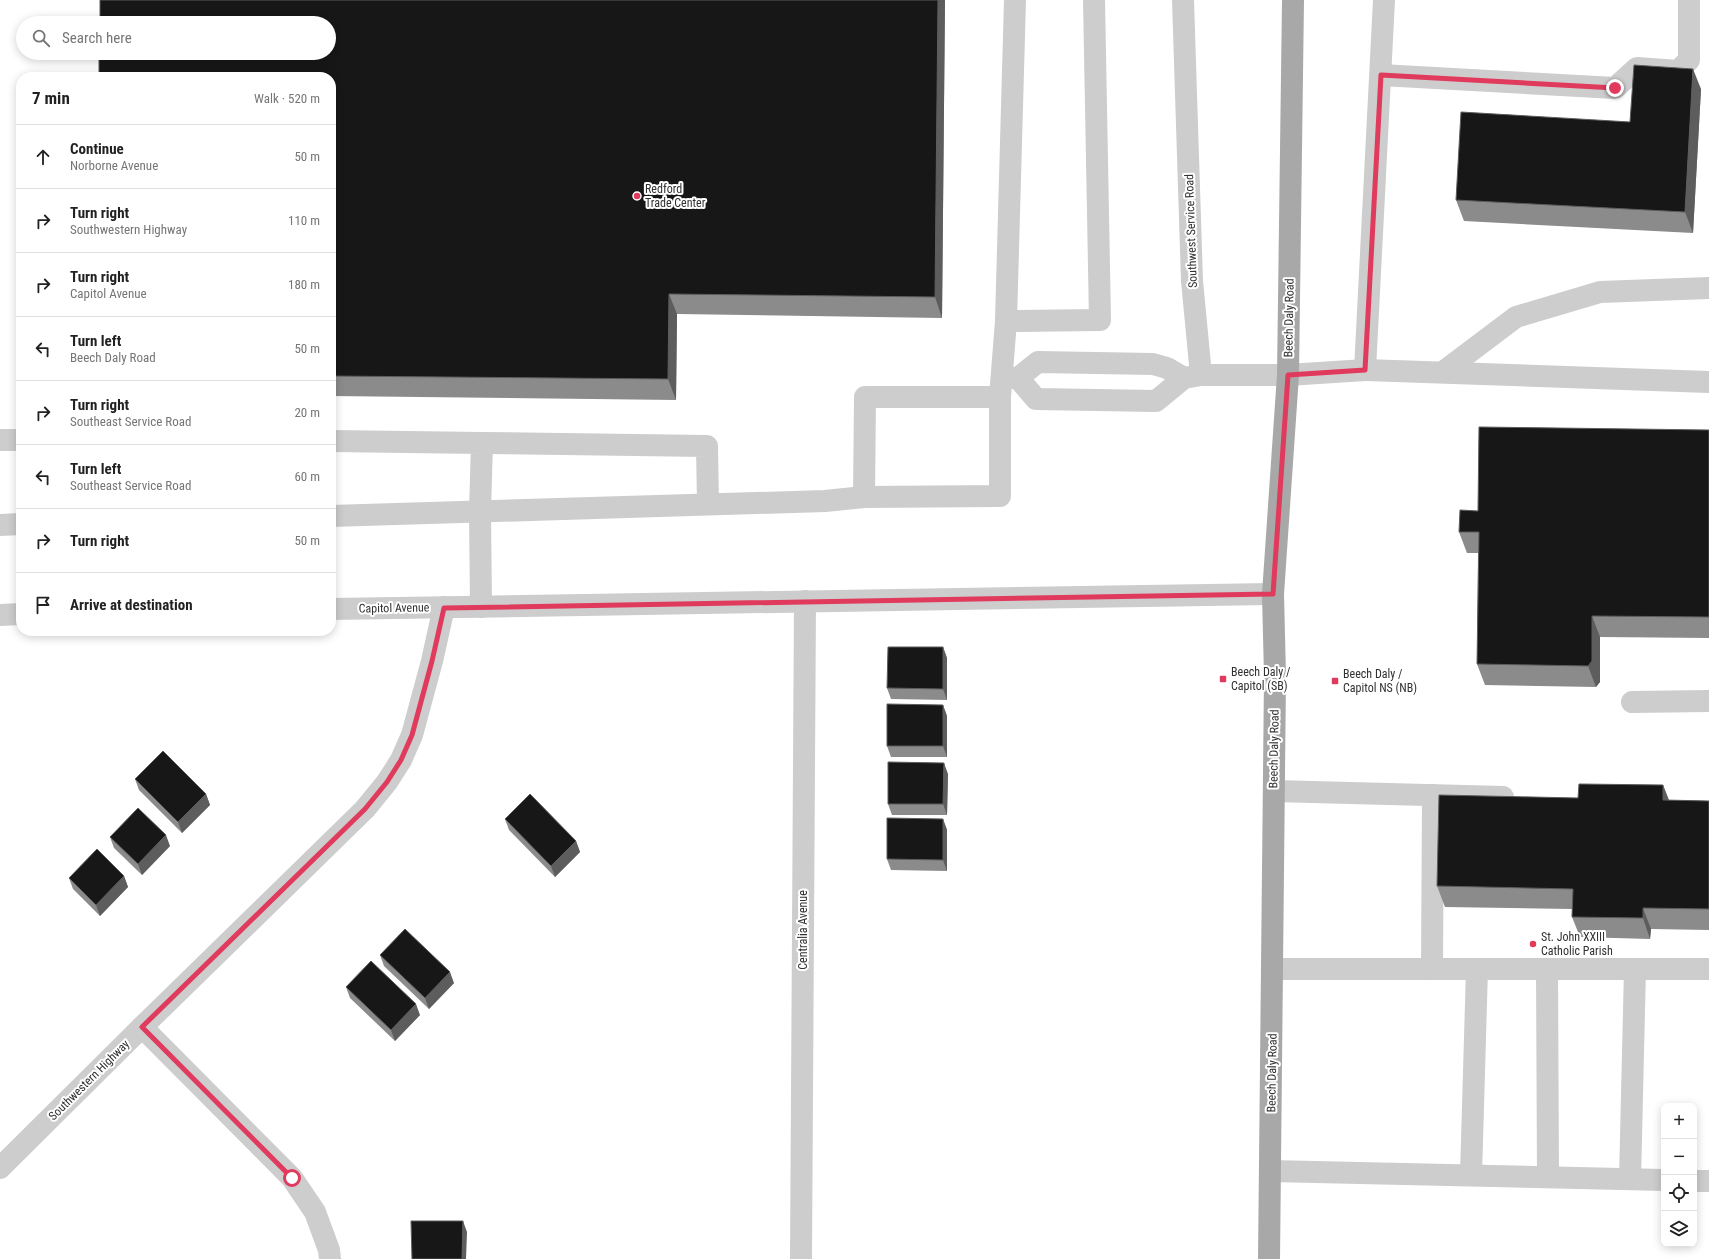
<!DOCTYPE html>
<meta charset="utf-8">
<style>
:root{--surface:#fff;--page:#f6f6f6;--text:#222;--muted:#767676;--line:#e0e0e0}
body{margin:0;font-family:"Roboto Condensed",sans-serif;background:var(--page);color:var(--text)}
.controls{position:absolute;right:12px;bottom:12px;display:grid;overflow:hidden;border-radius:8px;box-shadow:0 2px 10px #0003}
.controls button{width:36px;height:36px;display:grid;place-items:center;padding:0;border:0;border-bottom:1px solid var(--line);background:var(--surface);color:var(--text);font:20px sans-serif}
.stop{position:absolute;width:12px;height:12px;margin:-9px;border:3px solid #e03a5d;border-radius:50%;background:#fff}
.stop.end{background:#e03a5d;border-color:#fff;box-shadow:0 1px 4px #0008}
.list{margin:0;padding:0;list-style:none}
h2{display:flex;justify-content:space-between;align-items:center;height:52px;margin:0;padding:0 16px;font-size:17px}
h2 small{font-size:13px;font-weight:400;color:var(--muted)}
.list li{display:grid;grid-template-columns:26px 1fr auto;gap:12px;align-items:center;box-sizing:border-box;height:64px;padding:0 16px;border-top:1px solid var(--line)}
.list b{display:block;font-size:15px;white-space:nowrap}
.list p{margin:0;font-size:13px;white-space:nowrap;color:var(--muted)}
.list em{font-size:13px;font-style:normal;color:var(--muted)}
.icon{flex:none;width:22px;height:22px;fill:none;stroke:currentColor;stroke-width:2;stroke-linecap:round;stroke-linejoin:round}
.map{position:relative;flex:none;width:1709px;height:1259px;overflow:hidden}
.search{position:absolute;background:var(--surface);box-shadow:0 2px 10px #0003;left:16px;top:16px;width:320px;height:44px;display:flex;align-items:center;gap:10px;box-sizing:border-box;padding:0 14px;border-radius:22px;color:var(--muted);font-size:15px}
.panel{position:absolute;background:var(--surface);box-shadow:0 2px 10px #0003;left:16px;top:72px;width:320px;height:564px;border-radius:16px}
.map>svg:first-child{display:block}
</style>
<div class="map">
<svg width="1709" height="1259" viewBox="0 0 1709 1259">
<rect width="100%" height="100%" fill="#fff"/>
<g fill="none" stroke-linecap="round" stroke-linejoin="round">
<g stroke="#cdcdcd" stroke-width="22">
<polyline points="1183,0 1192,281 1201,375 1288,375 1365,370 1384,0"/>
<polyline points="1381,75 1615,88 1637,68 1678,71 1689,60 1689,0"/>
<polyline points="1006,321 1100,320 1094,0"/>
<polyline points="1365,370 1709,382"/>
<polyline points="1443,372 1516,317 1600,292 1709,288"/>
<polyline points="1004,378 1018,378 1038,362 1153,364 1167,368 1184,378"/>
<polyline points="1018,378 1036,399 1156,401 1184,378 1201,375"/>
<polyline points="0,440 21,440"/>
<polyline points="331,441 482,443 480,512 481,607"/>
<polyline points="482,443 707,446 708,504"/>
<polyline points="864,497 865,397 1000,397"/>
<polyline points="331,516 825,501 864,497 1000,496 1000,397 1006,321 1015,0"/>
<polyline points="0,525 21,524"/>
<polyline points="331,609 1273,594"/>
<polyline points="0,615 21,614"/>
<polyline points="1632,702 1709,701"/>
<polyline points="1274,791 1503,797"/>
<polyline points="1273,969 1709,969"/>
<polyline points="1432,969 1433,795"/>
<polyline points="1547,969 1548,1177"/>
<polyline points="142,1027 292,1178 315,1212 329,1250 330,1259"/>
<polyline points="0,1168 142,1027 365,809 387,782 401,760 412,735 432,661 444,607"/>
<polyline points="1270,1171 1664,1180"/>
<polyline points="1471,1175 1477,969"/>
<polyline points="1630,1179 1635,969"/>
<polyline points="1694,1181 1709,1181"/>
<polyline points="801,1259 805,601"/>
</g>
<polyline stroke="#a8a8a8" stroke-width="22" points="1269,1259 1275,676 1273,594 1288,375 1293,0"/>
</g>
<g fill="#8b8b8b">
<polygon points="945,0 942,318 677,314 676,400 331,396 331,77"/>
<polygon points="1701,89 1693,233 1464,221 1456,200 1630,122"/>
<polygon points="1709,430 1709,638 1600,637 1600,682 1596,687 1485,685 1477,664 1478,553 1467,553 1459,532 1478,511"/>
<polygon points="943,647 947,658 947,700 891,699 887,688"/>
<polygon points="943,705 947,716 947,757 891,757 887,746"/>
<polygon points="948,774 947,815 892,815 888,804"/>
<polygon points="135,779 206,794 210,805 182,833 139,790"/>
<polygon points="1663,785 1669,800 1709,801 1709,930 1651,929 1650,939 1580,937 1572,917 1572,909 1445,907 1437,886 1578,798"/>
<polygon points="505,819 576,841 580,852 555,877 509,830"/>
<polygon points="943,819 947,830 947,871 891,870 887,859"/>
<polygon points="110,837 170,846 142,875 114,848"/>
<polygon points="124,876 128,887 100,916 73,889 69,878"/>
<polygon points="380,955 454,983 429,1009 384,966"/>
<polygon points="346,987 420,1015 395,1041 350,998"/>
</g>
<g fill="#5d5d5d">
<polygon points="938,0 945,0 942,318 935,297"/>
<polygon points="1693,69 1701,89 1693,233 1685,212"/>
<polygon points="669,294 677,314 676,400 668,379"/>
<polygon points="1592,616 1600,637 1600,682 1596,687 1588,666"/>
<polygon points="943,647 947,658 947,700 943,689"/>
<polygon points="943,705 947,716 947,757 943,746"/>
<polygon points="944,763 948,774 947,815 943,804"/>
<polygon points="1663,785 1671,806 1663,800"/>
<polygon points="206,794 210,805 182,833 178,822"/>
<polygon points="943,819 947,830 947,871 943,860"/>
<polygon points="166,835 170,846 142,875 138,864"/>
<polygon points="576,841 580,852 555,877 551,866"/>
<polygon points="124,876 128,887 100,916 96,905"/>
<polygon points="1643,908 1651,929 1650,939 1643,918"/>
<polygon points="450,972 454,983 429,1009 425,998"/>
<polygon points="416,1004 420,1015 395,1041 391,1030"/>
<polygon points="463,1221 467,1232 466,1259 462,1259"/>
</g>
<g fill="#171717" stroke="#5d5d5d">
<polygon points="100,0 938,0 935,297 669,294 668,379 331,376 331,77 99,77 99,53 329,53 329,23 100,23"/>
<polygon points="1634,65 1693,69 1685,212 1456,200 1461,112 1630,122"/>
<polygon points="1479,427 1709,430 1709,617 1592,616 1592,661 1588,666 1477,664 1479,532 1459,532 1460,510 1478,511"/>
<polygon points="888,647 943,647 943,689 887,688"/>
<polygon points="887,704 943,705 943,746 887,746"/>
<polygon points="163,751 206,794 178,822 135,779"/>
<polygon points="888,762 944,763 943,804 888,804"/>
<polygon points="1579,784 1663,785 1663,800 1709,801 1709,909 1643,908 1643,918 1572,917 1573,889 1437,886 1439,795 1578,798"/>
<polygon points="530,794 576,841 551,866 505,819"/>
<polygon points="138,808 166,835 138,864 110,837"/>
<polygon points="887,818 943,819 943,860 887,859"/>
<polygon points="97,849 124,876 96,905 69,878"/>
<polygon points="405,929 450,972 425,998 380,955"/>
<polygon points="371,961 416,1004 391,1030 346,987"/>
<polygon points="411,1221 463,1221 462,1259 412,1259"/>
</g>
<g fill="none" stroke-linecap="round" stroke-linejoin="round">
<polyline stroke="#e03a5d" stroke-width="5" points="292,1178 142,1027 365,809 387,782 401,760 412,735 432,661 444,608 1273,594 1288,375 1365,370 1381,75 1615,88"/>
</g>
<g fill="#e03a5d" stroke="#fff" stroke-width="1.5">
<circle cx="637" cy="196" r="4"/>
<rect x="1219" y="675" width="8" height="8" rx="2"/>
<rect x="1331" y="677" width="8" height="8" rx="2"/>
<circle cx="1533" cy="944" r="4"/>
</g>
<g text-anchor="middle" stroke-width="4" stroke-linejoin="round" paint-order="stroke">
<g font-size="12" fill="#303030" stroke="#fff" text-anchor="start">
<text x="645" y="193">Redford<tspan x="645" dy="14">Trade Center</tspan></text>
<text x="1231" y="676">Beech Daly /<tspan x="1231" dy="14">Capitol (SB)</tspan></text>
<text x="1343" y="678">Beech Daly /<tspan x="1343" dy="14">Capitol NS (NB)</tspan></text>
<text x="1541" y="941">St. John XXIII<tspan x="1541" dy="14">Catholic Parish</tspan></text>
</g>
<g font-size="12" fill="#303030" stroke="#fff">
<text transform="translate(1191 231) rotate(-92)" y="4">Southwest Service Road</text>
<text transform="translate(1289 318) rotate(-89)" y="4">Beech Daly Road</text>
<text transform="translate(394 608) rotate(-1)" y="4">Capitol Avenue</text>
<text transform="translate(1274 749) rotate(-89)" y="4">Beech Daly Road</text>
<text transform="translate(803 930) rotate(-90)" y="4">Centralia Avenue</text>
<text transform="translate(1272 1073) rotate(-89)" y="4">Beech Daly Road</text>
<text transform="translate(89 1080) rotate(-45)" y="4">Southwestern Highway</text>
</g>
</g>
</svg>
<div class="controls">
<button>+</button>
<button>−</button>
<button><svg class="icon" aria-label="locate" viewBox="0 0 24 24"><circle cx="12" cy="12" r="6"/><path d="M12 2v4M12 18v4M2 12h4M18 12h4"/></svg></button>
<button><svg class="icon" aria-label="layers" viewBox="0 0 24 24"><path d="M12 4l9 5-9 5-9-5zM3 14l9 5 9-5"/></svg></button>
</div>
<div class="stop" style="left:292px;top:1178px"></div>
<div class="stop end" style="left:1615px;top:88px"></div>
<div class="search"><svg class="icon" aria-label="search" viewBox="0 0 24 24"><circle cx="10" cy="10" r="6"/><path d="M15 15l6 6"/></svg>Search here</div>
<section class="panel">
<h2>7 min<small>Walk · 520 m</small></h2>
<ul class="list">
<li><svg class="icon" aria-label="ahead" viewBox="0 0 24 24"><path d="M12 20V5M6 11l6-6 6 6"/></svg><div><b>Continue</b><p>Norborne Avenue</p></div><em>50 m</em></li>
<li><svg class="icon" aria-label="right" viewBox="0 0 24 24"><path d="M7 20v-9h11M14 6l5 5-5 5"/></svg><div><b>Turn right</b><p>Southwestern Highway</p></div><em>110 m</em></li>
<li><svg class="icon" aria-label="right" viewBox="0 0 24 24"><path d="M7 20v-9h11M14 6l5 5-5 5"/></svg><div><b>Turn right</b><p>Capitol Avenue</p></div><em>180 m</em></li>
<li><svg class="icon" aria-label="left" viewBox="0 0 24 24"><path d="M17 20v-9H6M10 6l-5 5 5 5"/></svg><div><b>Turn left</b><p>Beech Daly Road</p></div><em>50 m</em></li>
<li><svg class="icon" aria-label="right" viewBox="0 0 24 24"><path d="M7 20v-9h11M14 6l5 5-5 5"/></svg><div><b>Turn right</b><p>Southeast Service Road</p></div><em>20 m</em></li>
<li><svg class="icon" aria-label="left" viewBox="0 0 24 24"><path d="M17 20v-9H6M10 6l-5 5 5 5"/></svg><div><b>Turn left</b><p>Southeast Service Road</p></div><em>60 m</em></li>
<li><svg class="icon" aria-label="right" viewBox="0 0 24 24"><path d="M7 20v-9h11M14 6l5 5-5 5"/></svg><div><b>Turn right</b></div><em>50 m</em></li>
<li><svg class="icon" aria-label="arrive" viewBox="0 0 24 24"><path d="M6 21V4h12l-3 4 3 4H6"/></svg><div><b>Arrive at destination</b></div></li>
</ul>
</section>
</div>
